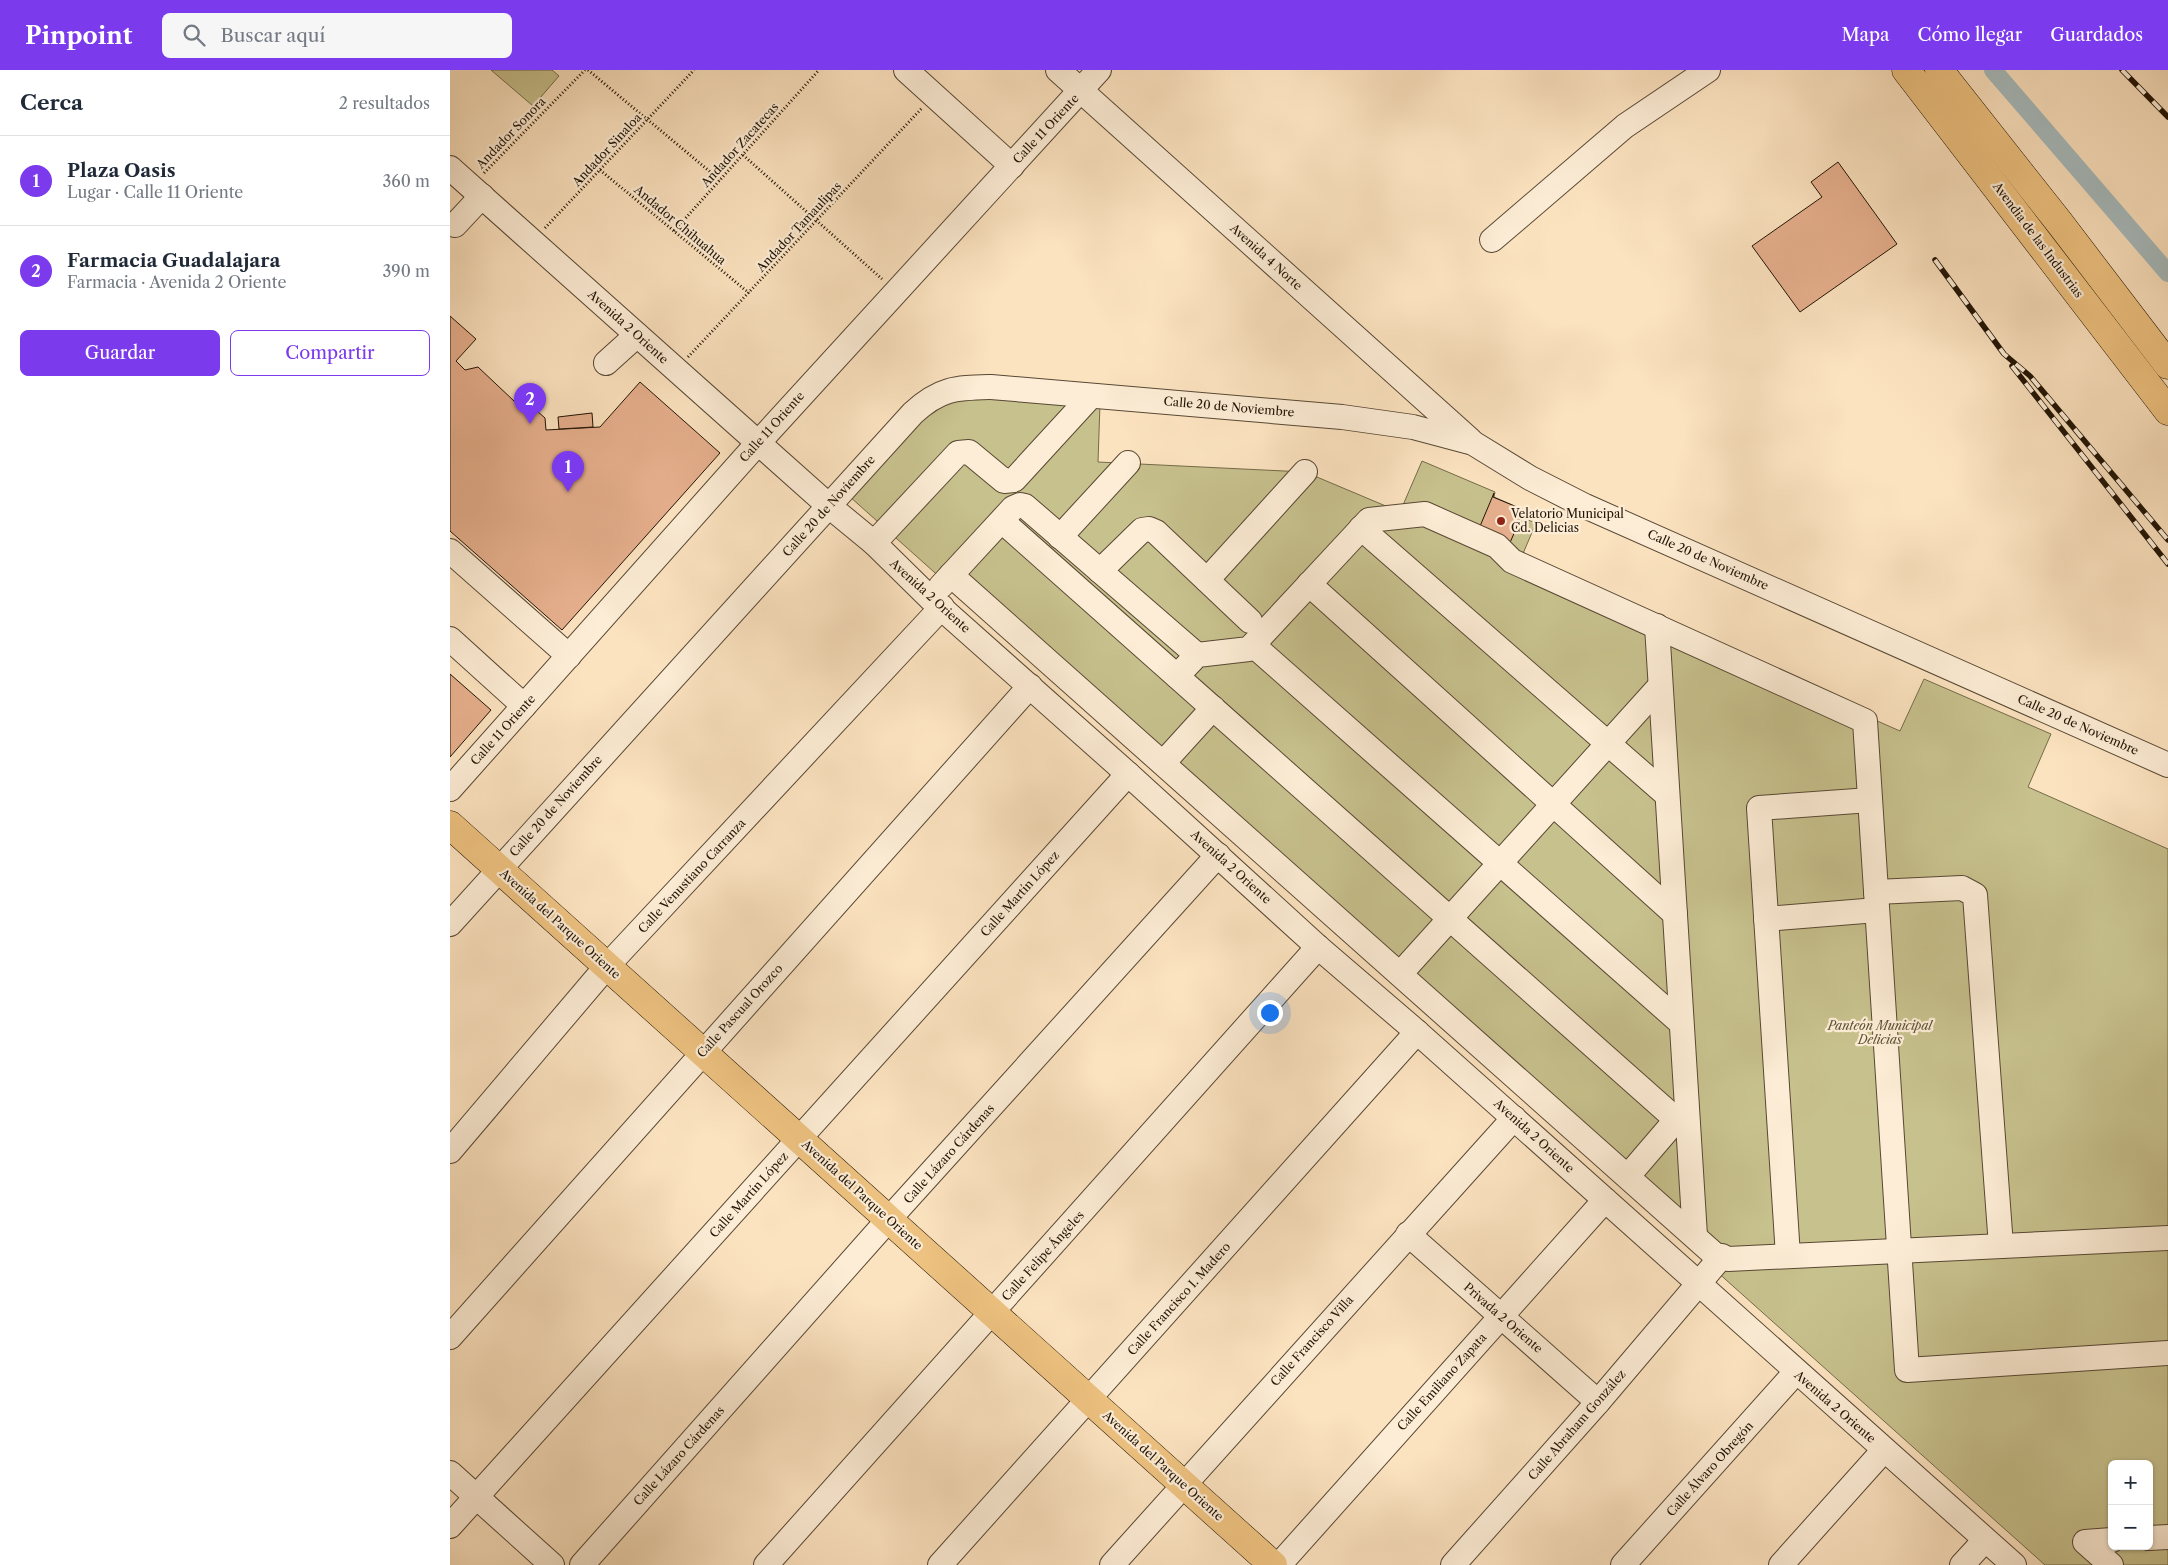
<!DOCTYPE html>
<html lang="es">
<meta charset="utf-8">
<style>
:root{--surface:#fff;--page:#f6f6f7;--text:#1f2937;--muted:#747a83;--line:#e0e1e3;--accent:#7c3aed}
body{margin:0;font-family:"Libre Caslon Text",serif;background:var(--page);color:var(--text)}
.controls{position:absolute;right:15px;bottom:15px;display:grid;overflow:hidden;border-radius:8px;box-shadow:0 1px 4px #0004}
.controls button{width:45px;height:45px;display:grid;place-items:center;padding:0;border:0;border-bottom:1px solid var(--line);background:var(--surface);color:var(--text);font:25px sans-serif}
.you{position:absolute;left:819px;top:942px;width:18px;height:18px;margin:-12px;border:4px solid #fff;border-radius:50%;background:#1a73e8;box-shadow:0 0 0 8px #1a73e833}
.badge{display:grid;place-items:center;width:32px;height:32px;border-radius:50%;background:var(--accent);color:#fff;font-size:16px;font-weight:700}
.pin{position:absolute;translate:-50% -41px;filter:drop-shadow(0 1px 2px #0008)}
.pin::after{content:'';position:absolute;top:26px;width:18px;height:15px;background:inherit;clip-path:polygon(0 0,100% 0,50% 100%)}
.list{margin:0;padding:0;list-style:none}
h2{display:flex;justify-content:space-between;align-items:center;height:65px;margin:0;padding:0 20px;font-size:21px}
h2 small{font-size:16px;font-weight:400;color:var(--muted)}
.list li{display:grid;grid-template-columns:32px 1fr auto;gap:15px;align-items:center;box-sizing:border-box;height:90px;padding:0 20px;border-top:1px solid var(--line)}
.list b{display:block;font-size:19px;white-space:nowrap}
.list p{margin:0;font-size:16px;white-space:nowrap;color:var(--muted)}
.list em{font-size:16px;font-style:normal;color:var(--muted)}
.actions{display:flex;gap:10px;padding:15px 20px}
.actions a{flex:1;padding:11px 0;border:1px solid var(--accent);border-radius:8px;text-align:center;font-size:18px;color:var(--accent)}
.actions .main{background:var(--accent);color:#fff}
.icon{flex:none;width:28px;height:28px;fill:none;stroke:currentColor;stroke-width:2;stroke-linecap:round;stroke-linejoin:round}
.map{position:relative;flex:none;width:1718px;height:1495px;overflow:hidden}
header{display:flex;align-items:center;gap:30px;box-sizing:border-box;height:70px;padding:0 25px;background:var(--accent);color:#fff}
header strong{font-size:24px}
nav{display:flex;gap:28px;margin-inline-start:auto;font-size:18px}
.search{width:350px;height:45px;background:var(--page);display:flex;align-items:center;gap:12px;box-sizing:border-box;padding:0 18px;border-radius:8px;color:var(--muted);font-size:19px}
main{display:flex}
aside{flex:1;background:var(--surface)}
.map>svg:first-child{display:block}
</style>
<header>
<strong>Pinpoint</strong>
<div class="search"><svg class="icon" aria-label="search" viewBox="0 0 24 24"><circle cx="10" cy="10" r="6"/><path d="M15 15l6 6"/></svg>Buscar aquí</div>
<nav><a>Mapa</a><a>Cómo llegar</a><a>Guardados</a></nav>
</header>
<main>
<aside>
<h2>Cerca<small>2 resultados</small></h2>
<ul class="list">
<li><span class="badge">1</span><div><b>Plaza Oasis</b><p>Lugar · Calle 11 Oriente</p></div><em>360 m</em></li>
<li><span class="badge">2</span><div><b>Farmacia Guadalajara</b><p>Farmacia · Avenida 2 Oriente</p></div><em>390 m</em></li>
</ul>
<div class="actions"><a class="main">Guardar</a><a>Compartir</a></div>
</aside>
<div class="map">
<svg width="1718" height="1495" viewBox="0 0 1718 1495">
<rect width="100%" height="100%" fill="#fce3c0"/>
<filter id="stains"><feTurbulence type="fractalNoise" baseFrequency=".004" numOctaves="4"/><feColorMatrix values="0 0 0 0 .2 0 0 0 0 .09 0 0 0 0 .02 0 0 0 .5 -.17"/></filter>
<radialGradient id="worn" r=".72"><stop offset=".6" stop-color="#630" stop-opacity="0"/><stop offset="1" stop-color="#630" stop-opacity=".3"/></radialGradient>
<g fill="#c7c18d" stroke="#746a49" fill-rule="evenodd">
<polygon points="41,0 102,0 109,6 83,36"/>
<path d="M489,327l161,7 -2,58 207,10 95,40 22,-51 73,31 -1,5 32,14 -3,7 13,5 -17,40 381,168 24,-52 127,55 -23,53 140,62v716h-123l-1196,-1069zM1662,1394h37v82h-37z"/>
</g>
<g fill="none" stroke-linecap="round" stroke-linejoin="round">
<polyline stroke="#a6bbbe" stroke-width="18" points="1543,0 1718,203"/>
</g>
<g fill="#e6af8d" stroke="#211405">
<polygon points="1388,92 1447,174 1350,242 1302,176 1372,127 1361,112"/>
<polygon points="0,246 26,269 6,291 15,300 28,297 64,331 77,332 95,348 96,360 150,357 190,312 270,383 112,560 0,461"/>
<polygon points="142,343 143,357 109,359 108,347"/>
<polygon points="1044,423 1043,427 1074,440 1059,475 1028,461"/>
<polygon points="0,604 41,640 0,687"/>
</g>
<g fill="none" stroke-linecap="round" stroke-linejoin="round">
<g stroke="#584834" stroke-width="26">
<g id="minor">
<polyline points="456,0 562,96"/>
<polyline points="608,0 1020,370"/>
<polyline points="0,98 379,436 424,473 480,528 678,704 868,877 967,962 1564,1495"/>
<polyline points="5,155 32,126"/>
<polyline points="1042,170 1175,56 1258,0"/>
<polyline points="156,293 187,265"/>
<polyline points="552,451 1238,1060"/>
<polyline points="911,458 1217,725"/>
<polyline points="610,467 678,393"/>
<polyline points="424,473 508,383 519,382 554,411 564,410 641,326"/>
<polyline points="0,481 119,586"/>
<polyline points="650,501 692,460 699,459 706,462 800,551"/>
<polyline points="501,505 1264,1184 1278,1189 1718,1168"/>
<polyline points="757,510 855,402"/>
<polyline points="859,514 1225,844"/>
<polyline points="491,516 563,438 570,435 575,436 747,585"/>
<polyline points="1207,556 1245,1166"/>
<polyline points="0,569 74,636"/>
<polyline points="803,575 1231,953"/>
<polyline points="727,606 747,585 799,579 919,450 975,444 1047,476 1062,491 1415,651 1457,1300 1718,1283"/>
<polyline points="713,693 763,638"/>
<polyline points="0,719 308,373 649,0"/>
<polyline points="1426,822 1512,818 1525,825 1551,1176"/>
<polyline points="1316,849 1427,840"/>
<path d="M0,854l463,-511c27,-25 42,-25 78,-26l351,30 71,10 60,16 57,35 55,28 583,259"/>
<polyline points="950,904 1210,616"/>
<polyline points="0,1081 157,896 492,537"/>
<polyline points="1178,1106 1226,1050"/>
<polyline points="958,1164 1148,1332"/>
<polyline points="1338,1186 1309,738 1420,730"/>
<polyline points="0,1267 580,616"/>
<polyline points="0,1403 102,1495"/>
<polyline points="0,1456 678,704"/>
<polyline points="1699,1468 1718,1467"/>
<polyline points="132,1495 439,1149 768,785"/>
<polyline points="316,1495 868,877"/>
<polyline points="490,1495 967,962"/>
<polyline points="662,1495 1064,1048"/>
<polyline points="829,1495 1155,1130"/>
<polyline points="1003,1495 1148,1332 1272,1186"/>
<polyline points="1173,1495 1346,1302"/>
<polyline points="1331,1495 1434,1380"/>
<polyline points="1512,1495 1535,1470"/>
<polyline points="1661,1495 1635,1472 1662,1470"/>
</g>
</g>
<g stroke="#211405" stroke-width="29">
<g id="major">
<polyline points="1456,0 1718,341"/>
<polyline points="1489,0 1609,152 1718,295"/>
<polyline points="0,755 823,1495"/>
</g>
</g>
<g stroke="#211405" stroke-width="3" stroke-dasharray="1 2.5" stroke-linecap="butt">
<polyline points="138,0 270,110"/>
<polyline points="293,85 432,209"/>
<polyline points="150,100 299,223"/>
<polyline points="34,103 135,0"/>
<polyline points="95,158 244,0"/>
<polyline points="224,161 369,0"/>
<polyline points="238,287 472,38"/>
</g>
<use href="#minor" stroke="#fdedd6" stroke-width="24"/>
<use href="#major" stroke="#eec280" stroke-width="28"/>
<g stroke="#211405" stroke-width="5.5">
<g id="rail">
<polyline points="1672,0 1718,47"/>
<polyline points="1485,190 1554,284 1580,306 1718,470"/>
<polyline points="1562,296 1718,494"/>
</g>
</g>
<use href="#rail" stroke="#fdedd6" stroke-width="4" stroke-dasharray="11" stroke-linecap="butt"/>
</g>
<circle fill="#8f2418" stroke="#fdedd6" stroke-width="2" cx="1051" cy="451" r="5"/>
<g text-anchor="middle" stroke-width="4.5" stroke-linejoin="round" paint-order="stroke">
<g font-size="12" fill="#211405" stroke="#fdedd6">
<text transform="translate(596 59) rotate(-47)" y="4">Calle 11 Oriente</text>
<text transform="translate(61 63) rotate(-46)" y="4">Andador Sonora</text>
<text transform="translate(290 75) rotate(-48)" y="4">Andador Zacatecas</text>
<text transform="translate(157 80) rotate(-47)" y="4">Andador Sinaloa</text>
<text transform="translate(230 155) rotate(40)" y="4">Andador Chihuahua</text>
<text transform="translate(349 157) rotate(-47)" y="4">Andador Tamaulipas</text>
<text transform="translate(1588 170) rotate(53)" y="4">Avendia de las Industrias</text>
<text transform="translate(816 187) rotate(42)" y="4">Avenida 4 Norte</text>
<text transform="translate(178 257) rotate(42)" y="4">Avenida 2 Oriente</text>
<text transform="translate(779 337) rotate(5)" y="4">Calle 20 de Noviembre</text>
<text transform="translate(322 357) rotate(-48)" y="4">Calle 11 Oriente</text>
<text transform="translate(379 436) rotate(-48)" y="4">Calle 20 de Noviembre</text>
<text transform="translate(1258 490) rotate(24)" y="4">Calle 20 de Noviembre</text>
<text transform="translate(480 526) rotate(42)" y="4">Avenida 2 Oriente</text>
<text transform="translate(1628 655) rotate(24)" y="4">Calle 20 de Noviembre</text>
<text transform="translate(53 660) rotate(-48)" y="4">Calle 11 Oriente</text>
<text transform="translate(106 736) rotate(-48)" y="4">Calle 20 de Noviembre</text>
<text transform="translate(781 797) rotate(42)" y="4">Avenida 2 Oriente</text>
<text transform="translate(242 806) rotate(-47)" y="4">Calle Venustiano Carranza</text>
<text transform="translate(570 824) rotate(-48)" y="4">Calle Martín López</text>
<text transform="translate(110 854) rotate(42)" y="4">Avenida del Parque Oriente</text>
<text transform="translate(290 941) rotate(-48)" y="4">Calle Pascual Orozco</text>
<text transform="translate(1084 1066) rotate(42)" y="4">Avenida 2 Oriente</text>
<text transform="translate(499 1084) rotate(-48)" y="4">Calle Lázaro Cárdenas</text>
<text transform="translate(299 1125) rotate(-48)" y="4">Calle Martín López</text>
<text transform="translate(412 1125) rotate(42)" y="4">Avenida del Parque Oriente</text>
<text transform="translate(593 1186) rotate(-48)" y="4">Calle Felipe Ángeles</text>
<text transform="translate(729 1229) rotate(-48)" y="4">Calle Francisco I. Madero</text>
<text transform="translate(1053 1248) rotate(41)" y="4">Privada 2 Oriente</text>
<text transform="translate(862 1271) rotate(-48)" y="4">Calle Francisco Villa</text>
<text transform="translate(992 1312) rotate(-48)" y="4">Calle Emiliano Zapata</text>
<text transform="translate(1385 1337) rotate(41)" y="4">Avenida 2 Oriente</text>
<text transform="translate(1127 1355) rotate(-49)" y="4">Calle Abraham González</text>
<text transform="translate(229 1386) rotate(-48)" y="4">Calle Lázaro Cárdenas</text>
<text transform="translate(713 1396) rotate(42)" y="4">Avenida del Parque Oriente</text>
<text transform="translate(1260 1399) rotate(-48)" y="4">Calle Álvaro Obregón</text>
</g>
<g font-size="12" fill="#211405" stroke="#fdedd6" text-anchor="start">
<text x="1061" y="448">Velatorio Municipal<tspan x="1061" dy="14">Cd. Delicias</tspan></text>
</g>
<g font-size="12" font-style="italic" fill="#5b5135" stroke="#fdedd6">
<text x="1430" y="960">Panteón Municipal<tspan x="1430" dy="14">Delicias</tspan></text>
</g>
</g>
<rect width="100%" height="100%" filter="url(#stains)"/>
<rect width="100%" height="100%" fill="url(#worn)"/>
</svg>
<div class="controls">
<button>+</button>
<button>−</button>
</div>
<div class="you"></div>
<div class="pin badge" style="left:118px;top:422px">1</div>
<div class="pin badge" style="left:80px;top:354px">2</div>
</div>
</main>
